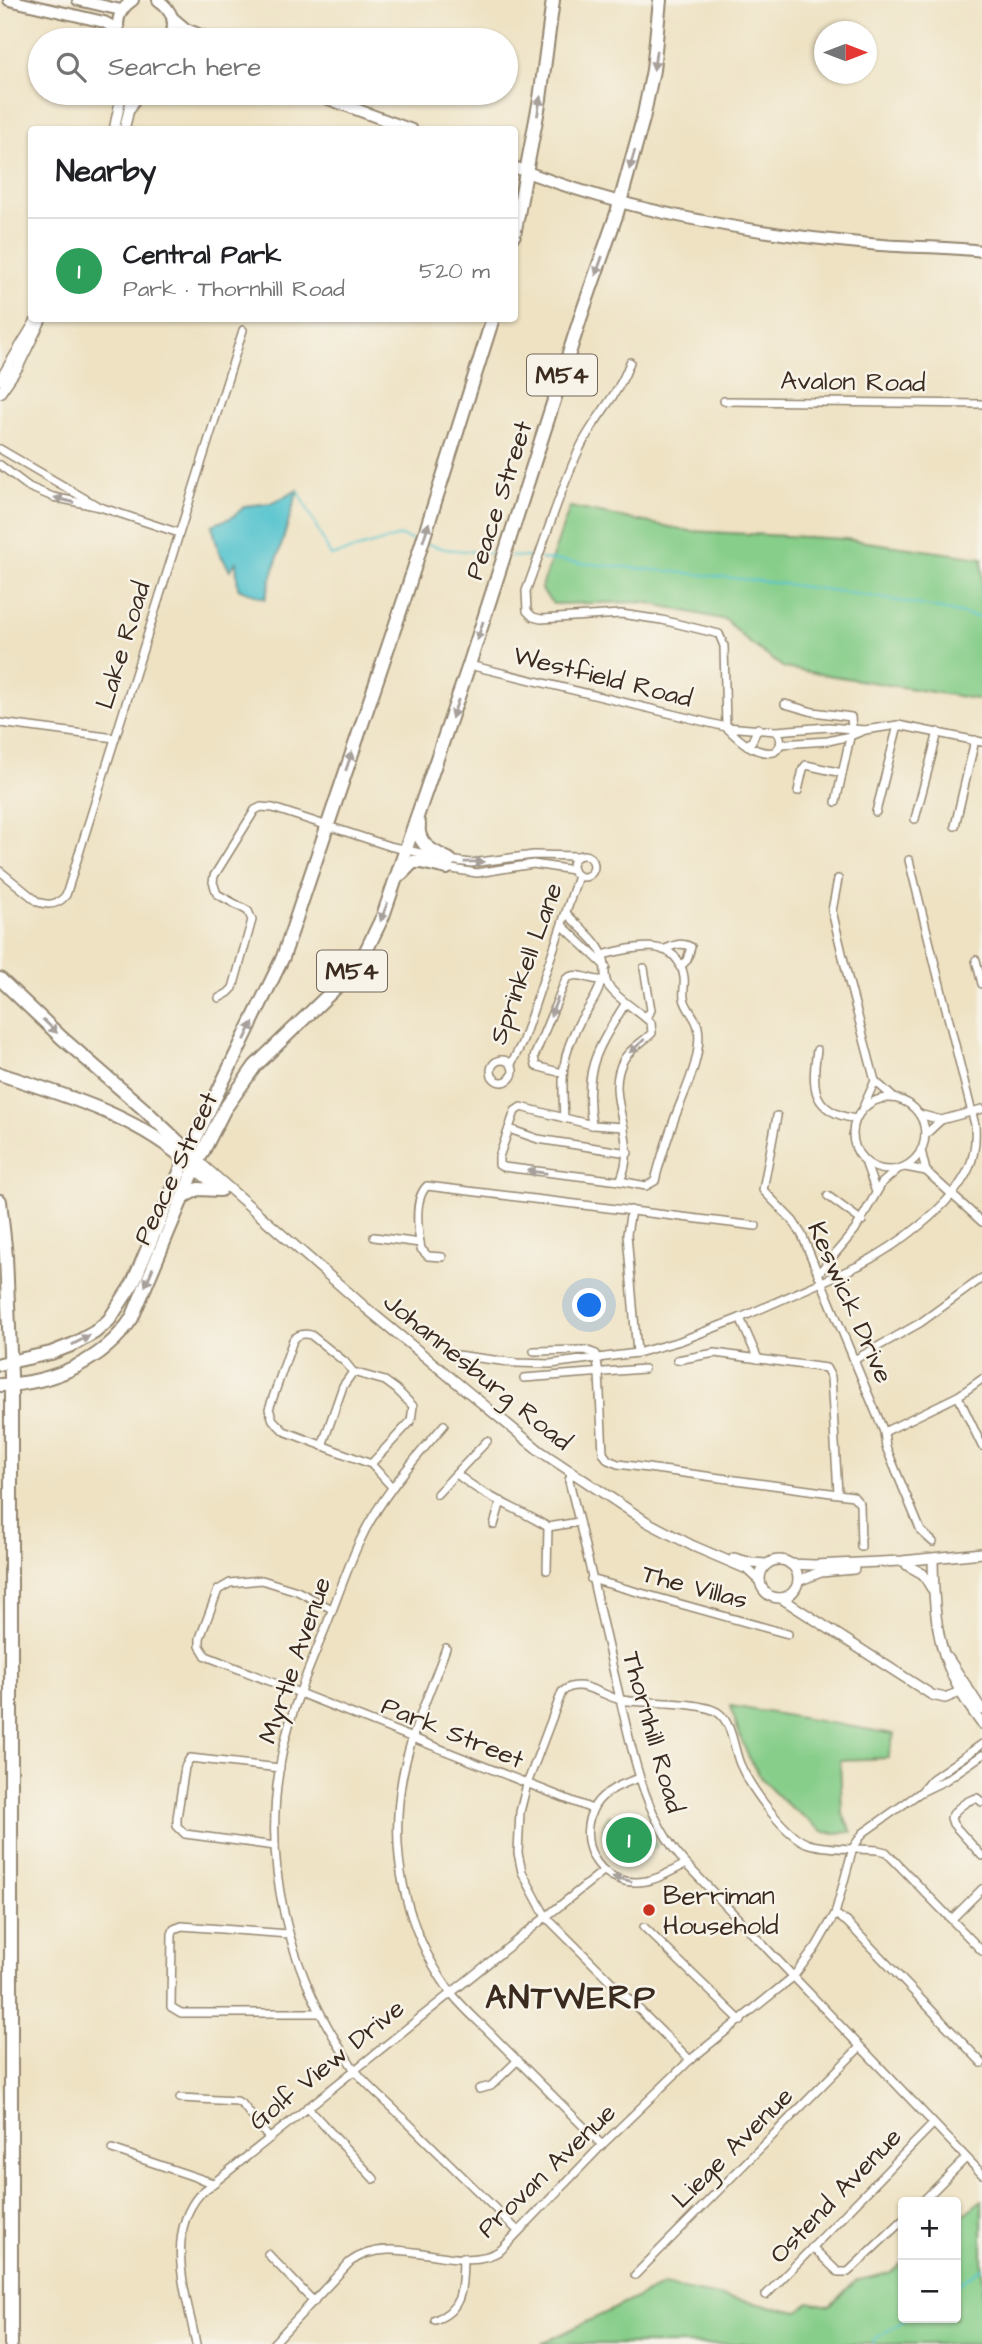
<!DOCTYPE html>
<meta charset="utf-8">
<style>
:root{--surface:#fff;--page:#f6f6f6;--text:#202124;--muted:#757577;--line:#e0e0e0;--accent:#b45309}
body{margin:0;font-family:"Architects Daughter",sans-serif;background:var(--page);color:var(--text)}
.controls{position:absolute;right:21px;bottom:21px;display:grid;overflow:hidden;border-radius:7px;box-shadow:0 2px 5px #0004}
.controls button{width:63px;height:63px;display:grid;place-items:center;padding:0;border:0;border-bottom:2px solid var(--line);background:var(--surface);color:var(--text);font:35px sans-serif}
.compass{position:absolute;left:814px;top:21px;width:63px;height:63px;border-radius:50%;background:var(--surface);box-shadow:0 2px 5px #0004;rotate:90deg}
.you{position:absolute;left:590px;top:1306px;width:24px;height:24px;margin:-18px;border:5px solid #fff;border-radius:50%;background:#1a73e8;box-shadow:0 0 0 10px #1a73e833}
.badge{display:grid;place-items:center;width:46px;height:46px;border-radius:50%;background:var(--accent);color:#fff;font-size:23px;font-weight:700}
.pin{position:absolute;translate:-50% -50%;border:4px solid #fff;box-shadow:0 2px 7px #0006}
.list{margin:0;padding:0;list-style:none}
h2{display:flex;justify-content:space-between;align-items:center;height:91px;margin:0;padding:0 28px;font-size:30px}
h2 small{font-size:23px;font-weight:400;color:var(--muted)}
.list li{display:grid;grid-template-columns:46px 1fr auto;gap:21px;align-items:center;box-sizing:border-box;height:105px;padding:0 28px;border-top:2px solid var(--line)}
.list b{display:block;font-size:26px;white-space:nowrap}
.list p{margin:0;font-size:23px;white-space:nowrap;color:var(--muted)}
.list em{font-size:23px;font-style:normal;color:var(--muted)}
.icon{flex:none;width:38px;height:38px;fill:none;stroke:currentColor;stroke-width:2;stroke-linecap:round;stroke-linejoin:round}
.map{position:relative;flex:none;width:982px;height:2344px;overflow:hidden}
.search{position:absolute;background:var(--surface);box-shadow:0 2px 5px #0004;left:28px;top:28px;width:490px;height:77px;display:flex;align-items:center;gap:18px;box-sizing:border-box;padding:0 24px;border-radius:38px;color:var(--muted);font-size:26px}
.panel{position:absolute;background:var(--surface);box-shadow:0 2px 5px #0004;left:28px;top:126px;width:490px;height:196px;border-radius:7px}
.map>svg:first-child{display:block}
</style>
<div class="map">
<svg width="982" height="2344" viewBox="0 0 982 2344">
<rect width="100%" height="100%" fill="#f7f3e8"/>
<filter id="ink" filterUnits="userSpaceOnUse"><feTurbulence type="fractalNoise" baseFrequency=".0143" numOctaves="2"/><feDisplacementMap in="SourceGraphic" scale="14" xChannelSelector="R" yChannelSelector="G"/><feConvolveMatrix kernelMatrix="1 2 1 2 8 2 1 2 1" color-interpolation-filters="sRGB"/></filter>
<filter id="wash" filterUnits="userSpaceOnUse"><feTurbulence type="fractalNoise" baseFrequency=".00686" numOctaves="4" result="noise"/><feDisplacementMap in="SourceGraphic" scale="28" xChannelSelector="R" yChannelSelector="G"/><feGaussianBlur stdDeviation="1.57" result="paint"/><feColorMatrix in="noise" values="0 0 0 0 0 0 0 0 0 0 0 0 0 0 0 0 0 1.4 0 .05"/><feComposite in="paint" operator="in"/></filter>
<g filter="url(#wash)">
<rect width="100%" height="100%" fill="#eee2c3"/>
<g fill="#87ce8a" stroke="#617c54" stroke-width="2">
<polygon points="570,507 690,531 845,539 982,558 982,700 784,668 746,640 726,620 644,602 553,604 541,589"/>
<path d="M731,1706l163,28 -6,24 -48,2 2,53 10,19c-7,0 -19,2 -27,0 -7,-3 -16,-11 -22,-16 -44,-30 -59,-59 -72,-110z"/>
<path d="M609,1816l18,9 18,-5 12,26 -20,15 -15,3c-14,-11 -26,-32 -13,-48z"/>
<polygon points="982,2200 982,2344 541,2344 663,2285 799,2312 809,2302 830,2306 855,2281 889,2273 903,2262 903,2318 956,2318 956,2220"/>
</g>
<polygon fill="#58c5cf" stroke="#4a7876" stroke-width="2" points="298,490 265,599 238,588 236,562 230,570 219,552 212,525 233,517 245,506 272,503"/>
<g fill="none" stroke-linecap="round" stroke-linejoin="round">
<g stroke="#58c5cf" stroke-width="2">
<polyline points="298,490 331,556 400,536 418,542"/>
<polyline points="427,544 445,549 497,554"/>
<polyline points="510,556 535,558"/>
<path d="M541,559c147,15 296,25 441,59"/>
<polyline points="956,2286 982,2268"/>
<polyline points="874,2344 875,2339 908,2318"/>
</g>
</g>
</g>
<g filter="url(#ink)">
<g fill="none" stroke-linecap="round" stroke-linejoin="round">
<g stroke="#948670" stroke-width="10">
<g id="minor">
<polyline points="724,401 982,404"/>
<polyline points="0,449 96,505"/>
<polyline points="0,465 29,487 53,497 100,507 179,533"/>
<path d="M469,665l257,62 -2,-81 -5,-12 -57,-14 -41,-6 -80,5 -8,-2 -6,-6 -1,-20c18,-47 32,-96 53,-141 14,-31 40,-55 51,-88"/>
<polyline points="785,704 813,712 851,717 852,728 836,802"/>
<polyline points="0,723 115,738"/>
<path d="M776,731c7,7 6,15 -2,21 -19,3 -35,-12 -48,-25l50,4 52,-4 37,3"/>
<polyline points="781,744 828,741 850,736 865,730 898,725 982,742"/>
<polyline points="747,745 752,741 758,728"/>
<polyline points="798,791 803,769 806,765 842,773"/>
<polyline points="876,812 898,725"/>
<polyline points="915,819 938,732"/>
<polyline points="955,826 975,740"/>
<circle cx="583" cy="866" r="11"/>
<polyline points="449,860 471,863 534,855 577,856"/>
<polyline points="446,868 477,873 533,864 573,870"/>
<path d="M0,871l38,31c11,4 20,3 28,-7l177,-565"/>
<polyline points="838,879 832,911 848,978 875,1081 894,1098"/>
<path d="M567,914c12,13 30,26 36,42 4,10 -1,22 6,31 12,15 29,23 42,36l1,10c-9,9 -21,15 -28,26 -22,39 17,77 -4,122l-117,-14 -4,-2v-8l16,-46 6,-4 71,18 32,2"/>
<polyline points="563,926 606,967"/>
<path d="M663,950c10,-4 17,-9 28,-3l-4,13 -7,7"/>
<path d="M603,955c27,-7 74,-21 81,22 1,7 -1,14 0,21 2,11 12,19 14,29 5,30 -14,65 -24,93 -7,20 -14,40 -19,61l-9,5 -26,-5"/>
<polyline points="976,960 982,984"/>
<polyline points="644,968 651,1010 649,1014 644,1016"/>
<polyline points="219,998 228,993 233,988 252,920 248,911 217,894 213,882 214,876 255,810 261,807 273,808 389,846 434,856"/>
<path d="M817,1050c-6,38 -5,62 39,69"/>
<circle cx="502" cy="1071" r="11"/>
<polyline points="511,1064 522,1043 578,876"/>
<path d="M562,1073l-26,-7 -2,-9 32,-78c12,-9 25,3 39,1"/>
<circle cx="889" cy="1134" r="36"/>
<polyline points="864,1105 875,1081"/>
<polyline points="919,1114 941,1120 982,1109"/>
<polyline points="777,1116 763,1190 793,1221 802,1235 884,1432 886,1447 921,1531 933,1542"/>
<path d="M564,1118c-2,-40 -4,-60 16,-97 8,-13 18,-25 21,-39"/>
<path d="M592,1125c-9,-57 5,-75 33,-121"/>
<polyline points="509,1129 538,1139 628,1153"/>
<polyline points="925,1135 941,1120"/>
<polyline points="921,1150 926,1171"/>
<polyline points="866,1164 876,1192"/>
<polyline points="905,1167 926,1171 982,1222"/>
<polyline points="828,1196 862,1221"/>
<polyline points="631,1210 627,1234 637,1353"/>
<polyline points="374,1237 420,1243"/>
<path d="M442,1257l-14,-1 -7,-7c-3,-17 -8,-50 6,-63l329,40"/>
<polyline points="818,1274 855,1230 882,1183 898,1169"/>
<polyline points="740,1318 758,1359"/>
<polyline points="534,1351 585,1350 596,1354 599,1374 603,1453 608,1460 618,1464 853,1496 860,1504 861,1547"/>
<path d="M449,1354l67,9 34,1 87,-11 43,-12 60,-23 118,-52c38,-20 93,-58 111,-98 6,-14 7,-28 6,-43l-66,-265"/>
<polyline points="677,1360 715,1353 826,1368 831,1377 838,1493"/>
<polyline points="854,1360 920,1323 982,1278"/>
<polyline points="524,1378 644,1369"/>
<polyline points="958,1396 982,1446"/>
<path d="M444,1425c-32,37 -66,75 -86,120 -12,27 -22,56 -33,84 -16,39 -33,78 -42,120 -24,114 5,223 69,317 14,20 36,36 52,53 38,37 76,75 114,112"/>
<polyline points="884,1432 958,1396 982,1379"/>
<polyline points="322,1446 343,1386 353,1372"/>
<path d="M371,1464l40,-43 2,-15 -17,-17 -11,-8 -32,-9 -8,-10 -34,-27c-8,-2 -13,-1 -18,5l-24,69 4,11 11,11 87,33 21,23"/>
<path d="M571,1473l-2,8 4,16c16,63 29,126 44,189 15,63 25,129 69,178l296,310"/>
<path d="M457,1474c25,22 62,35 91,53l31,-5"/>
<polyline points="437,1494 487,1441"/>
<polyline points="494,1525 501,1501"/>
<polyline points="547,1570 548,1527"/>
<polyline points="591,1579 788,1634"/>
<polyline points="332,1609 297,1591 262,1580 230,1583 218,1590 200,1638 200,1646 206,1656 592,1809"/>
<path d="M446,1648c-15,42 -36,86 -44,131 -13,75 3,149 47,211 13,18 33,34 48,50 35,35 70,70 105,105"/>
<path d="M640,1778c-17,5 -41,15 -48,33 -16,38 12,78 54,70 14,-2 27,-11 40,-17"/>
<polyline points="921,1792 932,1779 982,1744"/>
<path d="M982,1802l-5,-4c-10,2 -22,11 -26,20l2,6 29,32"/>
<polyline points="275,1846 185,1834 177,1826 177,1818 185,1767 190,1758 280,1768"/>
<polyline points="835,1914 847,1922 982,2063"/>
<polyline points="952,1919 982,1889"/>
<polyline points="644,1927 741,2021"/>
<polyline points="288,1934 182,1926 174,1929 172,1934 171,2007 181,2013 319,2013"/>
<path d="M690,2060l-144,-143 -24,-45 -4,-19 2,-41 7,-28 35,-92c17,-16 40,4 59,8 22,4 86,0 100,15 11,11 13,34 19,49 10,23 45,73 69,80 21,6 47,4 69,6l8,2 96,99"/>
<polyline points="479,2089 491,2086 518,2060"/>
<polyline points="180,2098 237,2101 243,2105 268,2137"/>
<polyline points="307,2107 374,2179"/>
<polyline points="112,2149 213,2183"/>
<polyline points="922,2202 966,2158"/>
<polyline points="812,2247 838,2272 848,2272 903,2220"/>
<polyline points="268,2254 314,2302"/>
<polyline points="635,2275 859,2048"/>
<polyline points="766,2295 933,2124"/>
<path d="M435,2320c30,-11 27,-35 28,-63"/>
<path d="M196,2344c-9,-48 -32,-109 4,-150l402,-322"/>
<path d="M273,2344l77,-82c44,-33 111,15 151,-12l101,-105 88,-85 103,-83 23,-30 19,-33 18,-66 10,-15 58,-41 25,-12 36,-25"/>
</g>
</g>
<g stroke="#948670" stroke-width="12">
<g id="tertiary">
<polyline points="114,130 122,93"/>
<polyline points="124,130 131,101"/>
<polyline points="0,380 35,322"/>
<polyline points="0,393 18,367 42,318"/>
<polyline points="198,1161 366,1308 540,1451 647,1522 693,1546 747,1569 760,1581"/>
<polyline points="195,1169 219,1189"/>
<polyline points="734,1558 752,1563 766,1564"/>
<path d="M933,1559c1,69 6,109 49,165"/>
<circle cx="779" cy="1579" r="19"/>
<polyline points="790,1564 814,1565 902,1561 982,1553"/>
<polyline points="907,1565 923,1574 932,1589"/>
<polyline points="798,1581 821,1572 854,1569"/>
<polyline points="781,1598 932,1695 945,1698 960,1692"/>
<polyline points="948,1658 982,1710"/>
</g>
</g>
<g stroke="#948670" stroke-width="14">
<g id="secondary">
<polyline points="9,0 104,22 117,29"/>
<polyline points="78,0 121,10"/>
<path d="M158,0c15,10 19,24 11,40"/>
<polyline points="173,18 186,29 213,40"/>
<path d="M122,40c-8,-16 -4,-30 11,-40"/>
<polyline points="312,93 412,130"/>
<polyline points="130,108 138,93"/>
<path d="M514,167c113,45 235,66 356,77 37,4 75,2 112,7"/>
</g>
</g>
<g stroke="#948670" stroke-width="16">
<g id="primary">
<polyline points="514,235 540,99 553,0"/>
<path d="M419,824c-3,21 15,28 31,36"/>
<polyline points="401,874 413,862 421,862 447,868"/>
<polyline points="0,979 62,1038 145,1110 193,1156"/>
<path d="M0,1074c66,22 139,42 191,91"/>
<polyline points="183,1197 198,1189 220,1190"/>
<polyline points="0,1201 6,1256 11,1376 11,2344"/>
<polyline points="0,1364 51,1353 74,1344 95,1332 109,1320 133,1283 185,1160 283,957 405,597 493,318"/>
<path d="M0,1385c51,-1 104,-24 132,-67l66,-157 26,-51 31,-44 90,-87 18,-22 20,-41 86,-251 112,-349 36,-103 26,-94 10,-49 7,-70"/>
</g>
</g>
<use href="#minor" stroke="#fff" stroke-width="7"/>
<use href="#tertiary" stroke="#fff" stroke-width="9"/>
<use href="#secondary" stroke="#fff" stroke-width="10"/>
<use href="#primary" stroke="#fff" stroke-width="12"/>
</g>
<defs><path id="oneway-solid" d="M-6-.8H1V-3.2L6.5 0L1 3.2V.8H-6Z" transform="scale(1.75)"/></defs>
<g fill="#a79f9a">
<use href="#oneway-solid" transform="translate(655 60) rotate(98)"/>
<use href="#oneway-solid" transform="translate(539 106) rotate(-81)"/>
<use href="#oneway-solid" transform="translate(632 160) rotate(106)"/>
<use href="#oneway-solid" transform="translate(599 266) rotate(109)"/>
<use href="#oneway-solid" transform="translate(64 500) rotate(-165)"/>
<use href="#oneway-solid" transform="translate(426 532) rotate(-72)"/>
<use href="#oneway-solid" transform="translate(480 631) rotate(108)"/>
<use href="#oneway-solid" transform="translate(455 709) rotate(109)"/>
<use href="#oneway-solid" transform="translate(349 761) rotate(-71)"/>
<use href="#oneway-solid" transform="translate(474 862) rotate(-1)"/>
<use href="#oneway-solid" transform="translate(384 912) rotate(111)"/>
<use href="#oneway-solid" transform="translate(554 1007) rotate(112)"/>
<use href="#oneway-solid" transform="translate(50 1026) rotate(44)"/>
<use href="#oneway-solid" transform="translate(249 1031) rotate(-64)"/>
<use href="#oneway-solid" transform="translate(637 1046) rotate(138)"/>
<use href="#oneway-solid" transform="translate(537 1172) rotate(-172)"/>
<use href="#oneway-solid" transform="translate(149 1277) rotate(113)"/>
<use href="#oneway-solid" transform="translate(81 1340) rotate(-28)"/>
<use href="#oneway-solid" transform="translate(622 1879) rotate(-166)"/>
</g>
</g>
<circle fill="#c8321e" stroke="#f7f3e8" stroke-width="2.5" cx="649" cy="1910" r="7"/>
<g text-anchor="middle" stroke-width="5" stroke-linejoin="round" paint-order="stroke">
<g fill="#f7f3e8" stroke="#73665b" stroke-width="2">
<rect x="527" y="354.5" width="70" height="41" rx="5"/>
<rect x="317" y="950.5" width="70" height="41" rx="5"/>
</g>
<g font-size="24" font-weight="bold" fill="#3b2a1e">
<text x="562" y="383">M54</text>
<text x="352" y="979">M54</text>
</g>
<g font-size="26" fill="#3b2a1e" stroke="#f7f3e8">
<text transform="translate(853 381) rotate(1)" y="9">Avalon Road</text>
<text transform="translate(498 500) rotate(-72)" y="9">Peace Street</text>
<text transform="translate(122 645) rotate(-73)" y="9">Lake Road</text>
<text transform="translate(603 676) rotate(14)" y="9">Westfield Road</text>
<text transform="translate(525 963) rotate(-70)" y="9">Sprinkell Lane</text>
<text transform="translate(175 1168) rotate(-65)" y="9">Peace Street</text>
<text transform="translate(851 1302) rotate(66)" y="9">Keswick Drive</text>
<text transform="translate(478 1371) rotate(39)" y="9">Johannesburg Road</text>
<text transform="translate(695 1586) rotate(15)" y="9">The Villas</text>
<text transform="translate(294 1660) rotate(-71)" y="9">Myrtle Avenue</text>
<text transform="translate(453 1732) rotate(22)" y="9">Park Street</text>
<text transform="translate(654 1732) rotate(74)" y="9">Thornhill Road</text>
<text transform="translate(326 2064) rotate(-39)" y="9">Golf View Drive</text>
<text transform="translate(732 2147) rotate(-45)" y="9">Liege Avenue</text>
<text transform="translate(546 2170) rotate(-44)" y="9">Provan Avenue</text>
<text transform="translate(835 2195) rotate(-46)" y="9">Ostend Avenue</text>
</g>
<g font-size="26" fill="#3b2a1e" stroke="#f7f3e8" text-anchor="start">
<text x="663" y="1904">Berriman<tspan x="663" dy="30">Household</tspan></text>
</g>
<g font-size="33" font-weight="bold" letter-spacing="2" fill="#3b2a1e" stroke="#f7f3e8">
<text x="571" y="2008">ANTWERP</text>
</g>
</g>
</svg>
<div class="controls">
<button>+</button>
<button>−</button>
</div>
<svg class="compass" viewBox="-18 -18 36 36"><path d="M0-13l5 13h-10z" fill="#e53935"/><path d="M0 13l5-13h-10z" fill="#757577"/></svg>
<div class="you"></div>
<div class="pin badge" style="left:629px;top:1840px;background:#2e9e5b">1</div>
<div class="search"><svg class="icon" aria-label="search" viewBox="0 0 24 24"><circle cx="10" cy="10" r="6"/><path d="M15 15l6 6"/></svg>Search here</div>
<section class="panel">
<h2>Nearby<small></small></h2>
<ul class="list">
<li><span class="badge" style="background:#2e9e5b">1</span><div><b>Central Park</b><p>Park · Thornhill Road</p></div><em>520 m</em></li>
</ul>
</section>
</div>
